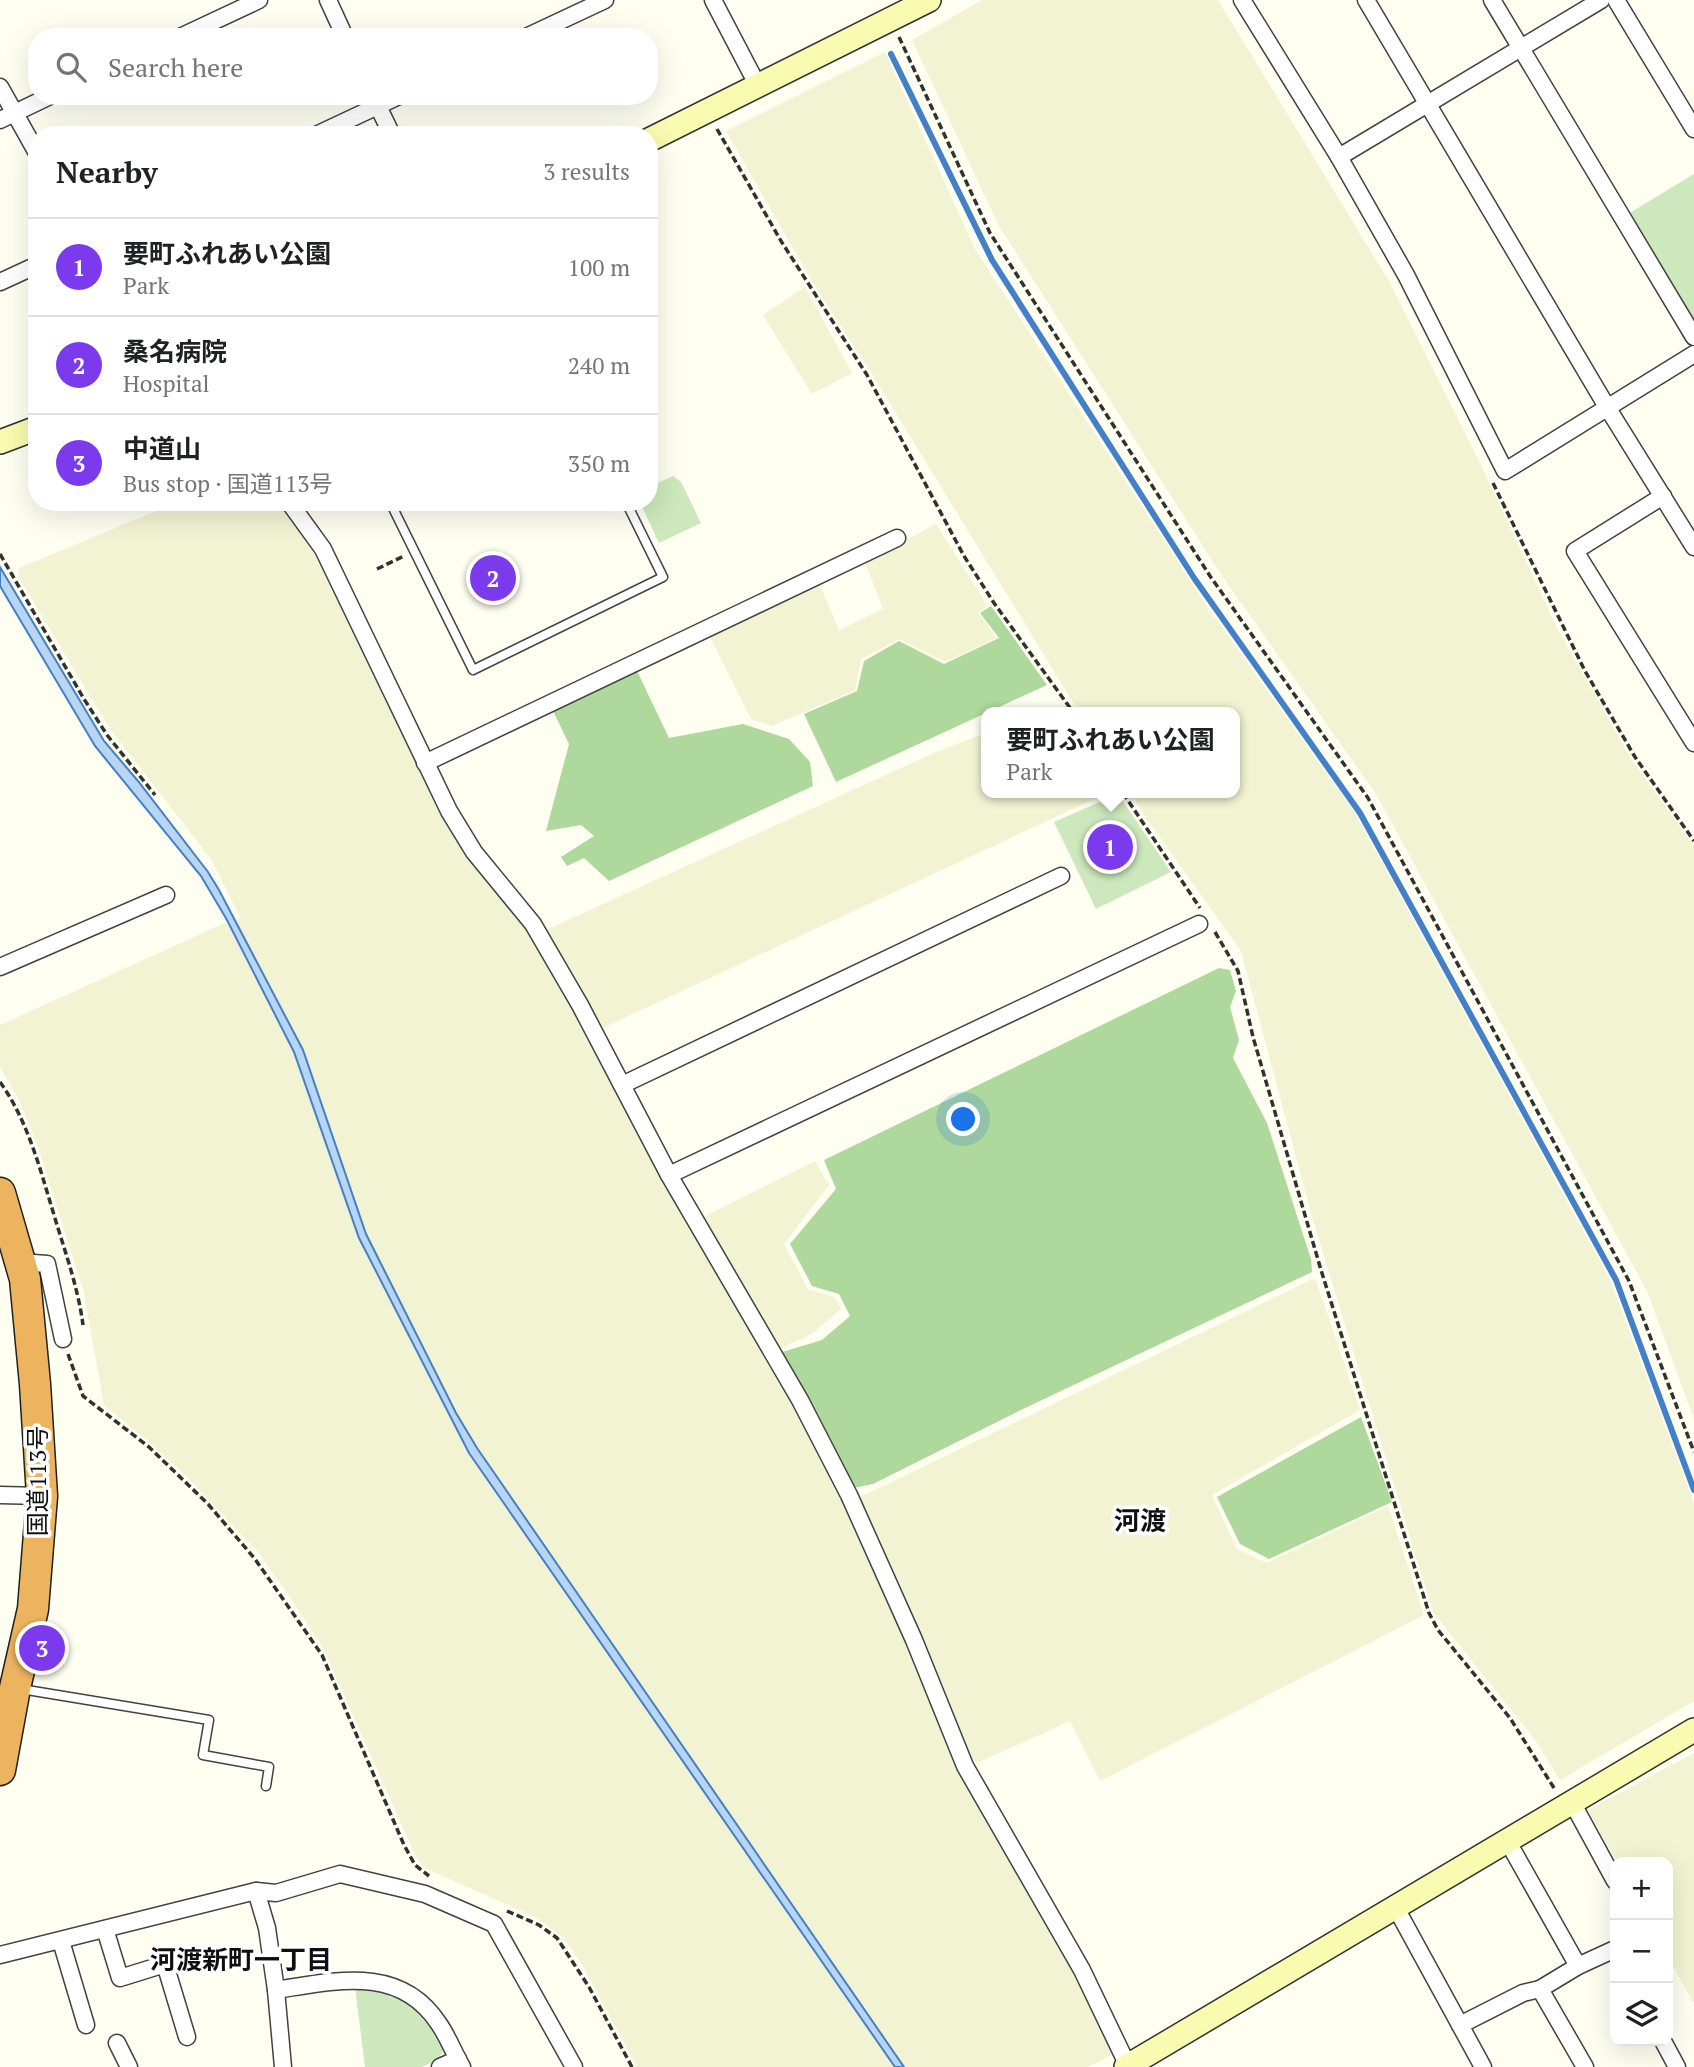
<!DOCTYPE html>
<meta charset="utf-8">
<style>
:root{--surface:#fff;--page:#f6f6f6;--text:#202124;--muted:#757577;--line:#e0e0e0;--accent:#7c3aed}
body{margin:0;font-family:"PT Serif","Noto Sans JP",serif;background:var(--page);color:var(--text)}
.controls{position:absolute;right:21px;bottom:21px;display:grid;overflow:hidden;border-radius:14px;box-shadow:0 7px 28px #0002}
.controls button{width:63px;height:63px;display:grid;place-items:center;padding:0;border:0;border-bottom:2px solid var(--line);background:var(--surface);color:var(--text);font:35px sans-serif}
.you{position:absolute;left:964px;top:1120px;width:24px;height:24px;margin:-18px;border:5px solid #fff;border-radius:50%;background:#1a73e8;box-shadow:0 0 0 10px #1a73e833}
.badge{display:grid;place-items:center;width:46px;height:46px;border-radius:50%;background:var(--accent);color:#fff;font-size:23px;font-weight:700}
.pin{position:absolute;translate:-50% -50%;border:4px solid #fff;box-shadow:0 2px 7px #0006}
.popup{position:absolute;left:981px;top:707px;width:259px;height:91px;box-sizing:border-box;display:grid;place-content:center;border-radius:14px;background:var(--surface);filter:drop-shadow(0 2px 5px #0005);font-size:23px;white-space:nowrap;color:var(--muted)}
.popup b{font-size:26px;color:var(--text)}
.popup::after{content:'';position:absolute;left:50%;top:100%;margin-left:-14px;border:14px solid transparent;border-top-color:var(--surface)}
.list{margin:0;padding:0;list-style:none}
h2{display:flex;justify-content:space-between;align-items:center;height:91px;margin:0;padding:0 28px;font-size:30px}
h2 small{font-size:23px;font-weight:400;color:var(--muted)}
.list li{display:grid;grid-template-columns:46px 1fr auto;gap:21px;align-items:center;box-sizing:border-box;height:98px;padding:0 28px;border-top:2px solid var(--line)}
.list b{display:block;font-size:26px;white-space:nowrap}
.list p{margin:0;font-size:23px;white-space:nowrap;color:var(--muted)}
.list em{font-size:23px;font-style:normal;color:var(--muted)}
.icon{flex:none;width:38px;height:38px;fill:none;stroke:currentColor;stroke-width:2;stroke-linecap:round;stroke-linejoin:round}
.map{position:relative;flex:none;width:1694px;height:2067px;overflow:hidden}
.search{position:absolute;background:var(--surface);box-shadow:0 7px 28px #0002;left:28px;top:28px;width:630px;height:77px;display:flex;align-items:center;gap:18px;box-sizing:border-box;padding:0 24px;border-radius:28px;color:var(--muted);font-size:26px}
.panel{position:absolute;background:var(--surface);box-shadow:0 7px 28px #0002;left:28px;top:126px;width:630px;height:385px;border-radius:28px}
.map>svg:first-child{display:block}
</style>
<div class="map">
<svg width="1694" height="2067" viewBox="0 0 1694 2067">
<rect width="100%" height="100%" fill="#fefef1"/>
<g fill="#f2f3d2">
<polygon points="982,0 1218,0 1390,283 1480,463 1556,626 1631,759 1694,846 1694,1419 1647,1291 1376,794 1222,576 999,226 912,40"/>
<polygon points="885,52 975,249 1206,605 1356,815 1610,1280 1694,1503 1694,1701 1560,1780 1536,1741 1433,1612 1312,1217 1241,951 1144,815 1131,793 1234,793 1234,712 1079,712 870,371 813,283 726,131"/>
<polygon points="805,287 852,373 812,394 763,315"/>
<polygon points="178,502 283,502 317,551 420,765 526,925 793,1398 906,1638 962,1773 1071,1967 1113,2054 1088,2067 637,2067 580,1961 563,1938 536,1917 431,1871 421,1864 416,1857 323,1648 294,1603 258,1552 186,1476 148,1441 104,1405 84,1293 37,1144 19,1100 0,1067 0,1025 225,923 234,922 240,917 211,859 111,730 91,698 18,576 19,568"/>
<polygon points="936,524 987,605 978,613 997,638 945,662 899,639 861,659 855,690 772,726 751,719 710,637 819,583 839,630 883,609 865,562"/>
<polygon points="986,733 986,793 1107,793 598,1030 542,932 936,752"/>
<polygon points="815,1161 829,1185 784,1244 808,1289 835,1297 841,1309 812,1334 779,1349 703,1217"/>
<polygon points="1315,1278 1360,1410 1212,1495 1237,1549 1267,1563 1388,1506 1424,1615 1100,1781 1070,1721 977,1763 968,1756 905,1596 856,1499"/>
<polygon points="1694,1753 1694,2004 1668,1956 1668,1862 1617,1862 1588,1810"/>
</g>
<g fill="#cde8bc">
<polygon points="1694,174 1694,324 1628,214"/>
<polygon points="673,476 681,482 701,523 659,543 640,502 649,502 649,487"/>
<polygon points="1118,794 1171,872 1096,909 1054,822"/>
<path d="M355,1987c48,7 65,20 88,63l-4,9 -17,8h-57z"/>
</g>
<g fill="#afd89c">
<polygon points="991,606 1047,685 836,782 804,714 857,691 864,661 899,641 944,664 999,638 980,613"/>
<polygon points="636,669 669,738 743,724 789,739 810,762 813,786 609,881 584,858 567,866 561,857 594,836 581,825 546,831 569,744 553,711"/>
<polygon points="1219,968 1230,970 1236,991 1230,1007 1239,1040 1233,1058 1267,1123 1311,1259 1312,1272 1023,1409 873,1484 853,1488 782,1352 822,1340 850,1316 839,1294 812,1286 790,1244 836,1189 824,1160"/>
<polygon points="1361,1417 1392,1502 1269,1559 1240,1544 1217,1497"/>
</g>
<polygon fill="#b8d5f3" stroke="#4380c7" stroke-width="2" points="0,567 104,741 138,781 208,872 219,890 303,1050 366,1234 456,1413 477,1448 904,2067 895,2067 469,1453 359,1238 294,1052 227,920 201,876 95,746 0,586"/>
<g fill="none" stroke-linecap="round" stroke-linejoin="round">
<polyline stroke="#4380c7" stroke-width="6" points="891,54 992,260 1194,578 1360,813 1616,1280 1694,1490"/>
<g stroke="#424242" stroke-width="11">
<g id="lane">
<polyline points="390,502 473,670 663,577 626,502"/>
<polyline points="21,1689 209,1720 203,1755 269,1767 266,1786"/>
</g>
</g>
<g stroke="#424242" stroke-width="19">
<g id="street">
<polyline points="328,0 345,37"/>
<polyline points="713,0 758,86"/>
<polyline points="1242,0 1339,157 1406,275 1505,471 1694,354"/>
<polyline points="1366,0 1607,407 1694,547"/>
<polyline points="1492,0 1694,337"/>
<polyline points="1616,0 1694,129"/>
<polyline points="180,37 259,0"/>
<polyline points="526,37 605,0"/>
<polyline points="0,87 37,153"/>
<polyline points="374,98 392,135"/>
<polyline points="0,120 50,96"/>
<polyline points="316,135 399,96"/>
<polyline points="1339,157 1601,0"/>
<polyline points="0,282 37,265"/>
<polyline points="1663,496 1575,551 1694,743"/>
<polyline points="289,502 323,549 449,811 474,852 533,924 580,1005 669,1175 800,1400 849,1495 914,1640 965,1766 1082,1970 1128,2066"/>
<polyline points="425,763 897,538"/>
<polyline points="0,967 166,895"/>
<polyline points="622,1085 1061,876"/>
<polyline points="669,1175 1199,924"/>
<polyline points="20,1262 47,1264 63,1339"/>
<polyline points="0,1495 42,1496"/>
<polyline points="1573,1804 1615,1881"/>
<polyline points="1508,1842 1578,1966"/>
<polyline points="1396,1908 1483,2067"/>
<polyline points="105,1929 120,1978 165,1964 187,2037"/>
<polyline points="61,1941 86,2025"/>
<polyline points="0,1955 256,1891"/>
<polyline points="1540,1989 1585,2067"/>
<polyline points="276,1990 267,1928 256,1891 276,1893 340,1874 425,1894 494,1924 574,2067"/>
<polyline points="1460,2025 1523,1993 1540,1989 1578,1966 1615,1949"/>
<polyline points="1663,2041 1677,2067"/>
<polyline points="117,2043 129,2067"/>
<path d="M283,2067l-7,-77c59,-9 124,-26 163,34 9,13 15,29 23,43"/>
<polyline points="440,2067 458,2059"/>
</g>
</g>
<g stroke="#313131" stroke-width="26">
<g id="secondary">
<polyline points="649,140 929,0"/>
<polyline points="0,442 37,428"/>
<polyline points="1126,2067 1694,1730"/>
</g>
</g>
<g stroke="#202020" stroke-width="33">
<polyline id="highway" points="0,1193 25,1279 35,1384 42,1496 33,1609 15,1688 0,1770"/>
</g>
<g stroke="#313131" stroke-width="3.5" stroke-dasharray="7 3.5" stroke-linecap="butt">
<polyline points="899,37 990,233 1210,576 1368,798 1629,1281 1694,1452"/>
<polyline points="717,129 781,241 867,375 964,556 994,603 1073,712"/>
<polyline points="1493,483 1585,671 1635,757 1694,841"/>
<polyline points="0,554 84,699 107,735 155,795"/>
<polyline points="377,569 404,556"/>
<polyline points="1123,793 1200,908"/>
<polyline points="1215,932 1238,971 1253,1037 1321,1270 1429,1613 1438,1630 1510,1718 1554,1788"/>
<path d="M0,1082c28,39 40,87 54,133 11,37 24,72 29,110"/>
<polyline points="68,1354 83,1396 149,1447 208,1504 255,1559 322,1655 404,1845 415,1865 429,1876"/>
<polyline points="507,1911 539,1925 557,1938 589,1987 632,2067"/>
</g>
<use href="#lane" stroke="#fff" stroke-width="8"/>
<use href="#street" stroke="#fff" stroke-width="16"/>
<use href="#secondary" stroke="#f9fbb0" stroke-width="23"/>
<use href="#highway" stroke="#edb460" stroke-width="30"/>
</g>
<g text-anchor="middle" stroke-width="7" stroke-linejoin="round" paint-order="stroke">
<g font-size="24" fill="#0f0f0f" stroke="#fff">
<text transform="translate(38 1481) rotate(-90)" y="8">国道113号</text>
</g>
<g font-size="26" font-weight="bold" fill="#0f0f0f" stroke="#fff">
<text x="1140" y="1530">河渡</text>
<text x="241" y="1969">河渡新町一丁目</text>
</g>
</g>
</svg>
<div class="controls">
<button>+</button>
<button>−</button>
<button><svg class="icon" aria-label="layers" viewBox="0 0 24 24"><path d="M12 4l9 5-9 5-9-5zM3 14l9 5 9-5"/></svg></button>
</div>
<div class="you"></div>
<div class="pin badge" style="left:1110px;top:847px">1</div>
<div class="popup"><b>要町ふれあい公園</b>Park</div>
<div class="pin badge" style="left:493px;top:578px">2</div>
<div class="pin badge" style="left:42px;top:1648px">3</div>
<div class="search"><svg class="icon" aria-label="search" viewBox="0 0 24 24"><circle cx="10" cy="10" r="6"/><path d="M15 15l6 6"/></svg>Search here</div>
<section class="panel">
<h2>Nearby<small>3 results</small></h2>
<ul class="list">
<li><span class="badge">1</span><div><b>要町ふれあい公園</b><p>Park</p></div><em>100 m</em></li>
<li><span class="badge">2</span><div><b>桑名病院</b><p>Hospital</p></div><em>240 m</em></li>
<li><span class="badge">3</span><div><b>中道山</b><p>Bus stop · 国道113号</p></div><em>350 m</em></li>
</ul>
</section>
</div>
